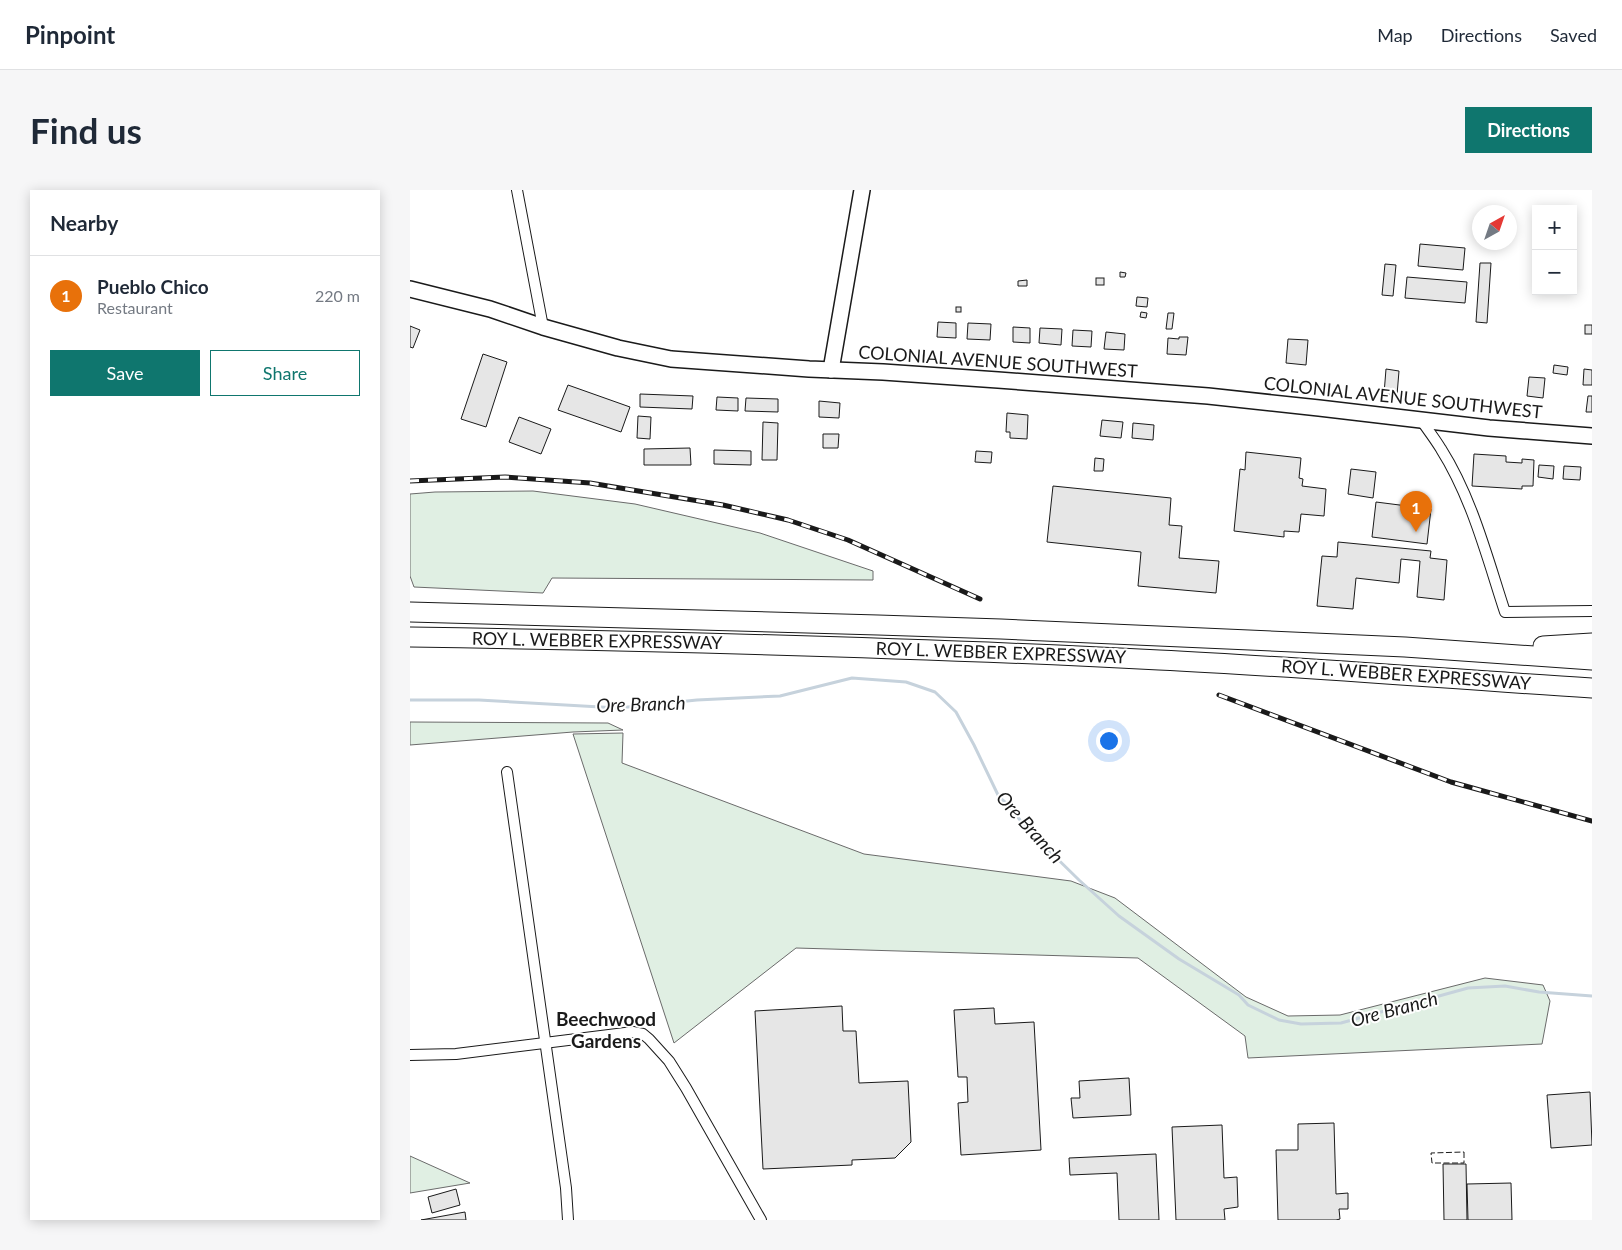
<!DOCTYPE html>
<meta charset="utf-8">
<style>
:root{--surface:#fff;--page:#f6f6f7;--text:#1f2937;--muted:#747a83;--line:#e0e1e3;--accent:#0f766e}
body{margin:0;font-family:Lato,sans-serif;background:var(--page);color:var(--text)}
.controls{position:absolute;right:15px;top:15px;display:grid;overflow:hidden;border-radius:0px;box-shadow:0 2px 12px #0003}
.controls button{width:45px;height:45px;display:grid;place-items:center;padding:0;border:0;border-bottom:1px solid var(--line);background:var(--surface);color:var(--text);font:25px sans-serif}
.compass{position:absolute;left:1062px;top:15px;width:45px;height:45px;border-radius:50%;background:var(--surface);box-shadow:0 2px 12px #0003;rotate:40deg}
.you{position:absolute;left:698px;top:550px;width:18px;height:18px;margin:-12px;border:4px solid #fff;border-radius:50%;background:#1a73e8;box-shadow:0 0 0 8px #1a73e833}
.badge{display:grid;place-items:center;width:32px;height:32px;border-radius:50%;background:var(--accent);color:#fff;font-size:16px;font-weight:700}
.pin{position:absolute;translate:-50% -41px;filter:drop-shadow(0 1px 2px #0008)}
.pin::after{content:'';position:absolute;top:26px;width:18px;height:15px;background:inherit;clip-path:polygon(0 0,100% 0,50% 100%)}
.list{margin:0;padding:0;list-style:none}
h2{display:flex;justify-content:space-between;align-items:center;height:65px;margin:0;padding:0 20px;font-size:21px}
h2 small{font-size:16px;font-weight:400;color:var(--muted)}
.list li{display:grid;grid-template-columns:32px 1fr auto;gap:15px;align-items:center;box-sizing:border-box;height:80px;padding:0 20px;border-top:1px solid var(--line)}
.list b{display:block;font-size:19px;white-space:nowrap}
.list p{margin:0;font-size:16px;white-space:nowrap;color:var(--muted)}
.list em{font-size:16px;font-style:normal;color:var(--muted)}
.actions{display:flex;gap:10px;padding:15px 20px}
.actions a{flex:1;padding:11px 0;border:1px solid var(--accent);border-radius:0px;text-align:center;font-size:18px;color:var(--accent)}
.actions .main{background:var(--accent);color:#fff}
.map{position:relative;flex:none;width:1182px;height:1030px;overflow:hidden;border-radius:0px}
header{display:flex;align-items:center;gap:30px;box-sizing:border-box;height:70px;padding:0 25px;background:var(--surface);border-bottom:1px solid var(--line)}
header strong{font-size:24px}
nav{display:flex;gap:28px;margin-inline-start:auto;font-size:18px}
.intro{display:flex;align-items:center;justify-content:space-between;box-sizing:border-box;height:120px;padding:0 30px}
h1{margin:0;font-size:35px}
.button{padding:12px 22px;border-radius:0px;background:var(--accent);color:#fff;font-size:18px;font-weight:700}
main{display:flex;gap:30px;padding:0 30px}
aside{flex:1;background:var(--surface);border-radius:0px;box-shadow:0 2px 12px #0003}
.map>svg:first-child{display:block}
</style>
<header>
<strong>Pinpoint</strong>
<nav><a>Map</a><a>Directions</a><a>Saved</a></nav>
</header>
<div class="intro"><h1>Find us</h1><a class="button">Directions</a></div>
<main>
<aside>
<h2>Nearby<small></small></h2>
<ul class="list">
<li><span class="badge" style="background:#e8710a">1</span><div><b>Pueblo Chico</b><p>Restaurant</p></div><em>220 m</em></li>
</ul>
<div class="actions"><a class="main">Save</a><a>Share</a></div>
</aside>
<div class="map">
<svg width="1182" height="1030" viewBox="0 0 1182 1030">
<rect width="100%" height="100%" fill="#fff"/>
<g fill="#e0efe3" stroke="#6a6a6a">
<polygon points="123,301 225,314 350,343 463,381 463,390 142,388 133,403 4,397 0,386 0,304 25,302"/>
<polygon points="0,532 198,533 213,540 163,542 0,555"/>
<polygon points="213,543 212,573 454,664 661,691 705,708 836,807 878,826 930,825 1075,788 1133,795 1140,811 1132,854 838,868 835,846 728,768 386,758 264,853 163,544"/>
<polygon points="0,966 60,993 0,1003"/>
</g>
<g fill="none" stroke-linecap="round" stroke-linejoin="round">
<polyline stroke="#c6d2dc" stroke-width="3" points="0,510 69,510 208,518 287,510 370,506 442,488 496,492 525,502 546,522 564,555 589,607 596,613 620,642 669,690 709,726 769,769 829,805 838,815 869,830 891,834 931,833 1058,798 1095,796 1129,802 1182,806"/>
</g>
<g fill="#e6e6e6" stroke="#1a1a1a">
<polygon points="1010,54 1055,58 1053,80 1008,76"/>
<polygon points="1070,73 1081,73 1077,133 1066,132"/>
<polygon points="975,74 986,75 983,106 972,105"/>
<polygon points="710,82 716,83 715,87 710,87"/>
<polygon points="997,87 1057,92 1055,113 995,108"/>
<rect x="686" y="88" width="8" height="7"/>
<polygon points="617,90 617,96 608,96 608,91"/>
<polygon points="727,107 738,108 737,117 726,116"/>
<rect x="546" y="117" width="5" height="5"/>
<polygon points="731,122 737,123 736,128 730,127"/>
<polygon points="758,123 764,123 762,139 756,139"/>
<polygon points="528,132 546,133 546,148 527,147"/>
<polygon points="558,133 581,134 580,150 557,149"/>
<rect x="1175" y="135" width="7" height="9"/>
<polygon points="0,136 10,140 3,158 0,157"/>
<polygon points="603,137 620,138 620,153 603,152"/>
<polygon points="630,138 652,139 651,155 629,153"/>
<polygon points="663,140 682,141 681,157 662,156"/>
<polygon points="696,142 715,144 714,160 694,159"/>
<polygon points="769,147 778,147 776,165 757,164 758,148 769,149"/>
<polygon points="878,149 898,150 896,175 876,173"/>
<polygon points="73,164 97,172 76,237 51,229"/>
<polygon points="1144,175 1158,177 1157,185 1143,183"/>
<polygon points="976,179 989,181 987,205 974,204"/>
<polygon points="1174,179 1182,180 1182,195 1173,195"/>
<polygon points="1119,187 1135,188 1133,208 1117,206"/>
<polygon points="158,195 220,217 211,242 148,220"/>
<polygon points="230,204 283,206 282,219 230,217"/>
<polygon points="1178,206 1182,206 1182,222 1176,222"/>
<polygon points="307,207 328,208 328,221 306,220"/>
<polygon points="336,208 368,209 368,222 335,221"/>
<polygon points="409,211 430,213 429,228 409,227"/>
<polygon points="597,223 618,225 617,249 600,248 600,242 596,242"/>
<polygon points="228,226 241,227 240,249 227,248"/>
<polygon points="109,227 141,239 131,264 99,252"/>
<polygon points="692,230 713,232 711,248 690,246"/>
<polygon points="353,232 368,233 367,270 352,270"/>
<polygon points="723,233 744,235 743,250 722,248"/>
<polygon points="413,244 429,244 428,258 413,258"/>
<polygon points="280,258 281,275 234,275 234,259"/>
<polygon points="304,260 341,261 341,275 304,274"/>
<polygon points="566,261 582,262 581,273 565,272"/>
<polygon points="836,262 891,268 889,288 893,289 892,296 916,299 914,326 891,324 889,342 874,341 874,347 824,341 830,279 835,280"/>
<polygon points="1064,264 1096,266 1096,272 1112,273 1112,269 1124,270 1123,296 1112,296 1112,299 1062,296"/>
<polygon points="685,268 694,269 693,281 684,281"/>
<polygon points="1129,275 1144,276 1143,289 1128,287"/>
<polygon points="1154,276 1171,277 1170,290 1153,289"/>
<polygon points="941,279 966,282 963,308 938,304"/>
<polygon points="643,296 761,308 759,335 772,336 769,368 809,371 806,403 728,396 731,362 637,352"/>
<polygon points="966,312 1021,319 1017,354 962,347"/>
<polygon points="928,352 1021,361 1020,368 1037,370 1034,410 1007,407 1010,371 991,369 989,393 946,388 943,419 907,416 912,366 927,367"/>
<polygon points="432,816 433,841 446,841 449,893 498,891 501,952 485,968 442,970 442,975 353,979 345,821"/>
<polygon points="584,818 585,834 624,832 631,960 551,965 548,913 558,912 557,887 548,887 544,820"/>
<polygon points="719,888 721,925 663,928 661,908 670,908 669,891"/>
<polygon points="1180,902 1182,955 1141,958 1137,905"/>
<polygon points="924,933 926,1004 938,1003 938,1019 929,1019 930,1029 926,1030 868,1030 866,960 888,960 888,934"/>
<polygon points="812,935 814,988 827,987 828,1017 814,1019 815,1030 766,1030 762,937"/>
<polygon points="746,964 749,1030 709,1030 707,983 660,985 659,968"/>
<polygon points="1033,974 1056,974 1057,1030 1034,1030"/>
<polygon points="1101,993 1102,1030 1058,1030 1057,994"/>
<polygon points="46,999 50,1015 22,1023 18,1007"/>
<polygon points="55,1022 56,1030 11,1030"/>
</g>
<g fill="none" stroke-linecap="round" stroke-linejoin="round">
<g stroke="#1a1a1a" stroke-width="12">
<g id="street">
<polyline points="107,0 133,137"/>
<path d="M1011,230c7,10 14,19 20,29 31,49 46,108 64,163l87,-1"/>
<polyline points="97,582 156,998 158,1030"/>
<polyline points="0,865 46,864 223,842 233,844 239,849 259,871 276,898 351,1030"/>
</g>
</g>
<g stroke="#1a1a1a" stroke-width="18">
<g id="secondary">
<polyline points="0,99 80,119 133,137 208,158 261,169 399,179 473,182 588,190 798,206 909,218 1079,238 1182,246"/>
<polyline points="421,180 452,0"/>
</g>
</g>
<g stroke="#1a1a1a" stroke-width="21">
<g id="highway">
<polyline points="0,422 468,435 591,439 995,457 1182,470"/>
<path d="M0,447c250,4 499,10 749,23 144,7 289,19 433,28"/>
<polyline points="1133,456 1182,453"/>
</g>
</g>
<use href="#street" stroke="#fff" stroke-width="10"/>
<use href="#secondary" stroke="#fff" stroke-width="15"/>
<use href="#highway" stroke="#fff" stroke-width="19"/>
<g stroke="#1a1a1a" stroke-width="5">
<g id="rail">
<polyline points="0,291 95,287 180,293 313,315 378,330 438,350 570,409"/>
<polyline points="809,505 1041,592 1182,631"/>
</g>
</g>
<use href="#rail" stroke="#fff" stroke-width="3" stroke-dasharray="9" stroke-linecap="butt"/>
<polygon stroke="#1a1a1a" stroke-width="1" stroke-dasharray="6 2.5" stroke-linecap="butt" points="1054,962 1054,973 1022,973 1021,963"/>
</g>
<g text-anchor="middle" stroke-width="4" stroke-linejoin="round" paint-order="stroke">
<g font-size="18" fill="#1a1a1a" stroke="#fff">
<text transform="translate(588 172) rotate(4)" y="6">COLONIAL AVENUE SOUTHWEST</text>
<text transform="translate(993 208) rotate(6)" y="6">COLONIAL AVENUE SOUTHWEST</text>
<text transform="translate(187 451) rotate(1)" y="6">ROY L. WEBBER EXPRESSWAY</text>
<text transform="translate(591 463) rotate(2)" y="6">ROY L. WEBBER EXPRESSWAY</text>
<text transform="translate(996 485) rotate(4)" y="6">ROY L. WEBBER EXPRESSWAY</text>
</g>
<g font-size="19" font-style="italic" fill="#1a1a1a" stroke="#fff">
<text transform="translate(231 514) rotate(-2)" y="7">Ore Branch</text>
<text transform="translate(620 637) rotate(48)" y="7">Ore Branch</text>
<text transform="translate(984 819) rotate(-15)" y="7">Ore Branch</text>
</g>
<g font-size="19" font-weight="bold" fill="#1a1a1a" stroke="#fff">
<text x="196" y="836">Beechwood<tspan x="196" dy="22">Gardens</tspan></text>
</g>
</g>
</svg>
<div class="controls">
<button>+</button>
<button>−</button>
</div>
<svg class="compass" viewBox="-18 -18 36 36"><path d="M0-13l5 13h-10z" fill="#e53935"/><path d="M0 13l5-13h-10z" fill="#747a83"/></svg>
<div class="you"></div>
<div class="pin badge" style="left:1006px;top:342px;background:#e8710a">1</div>
</div>
</main>
